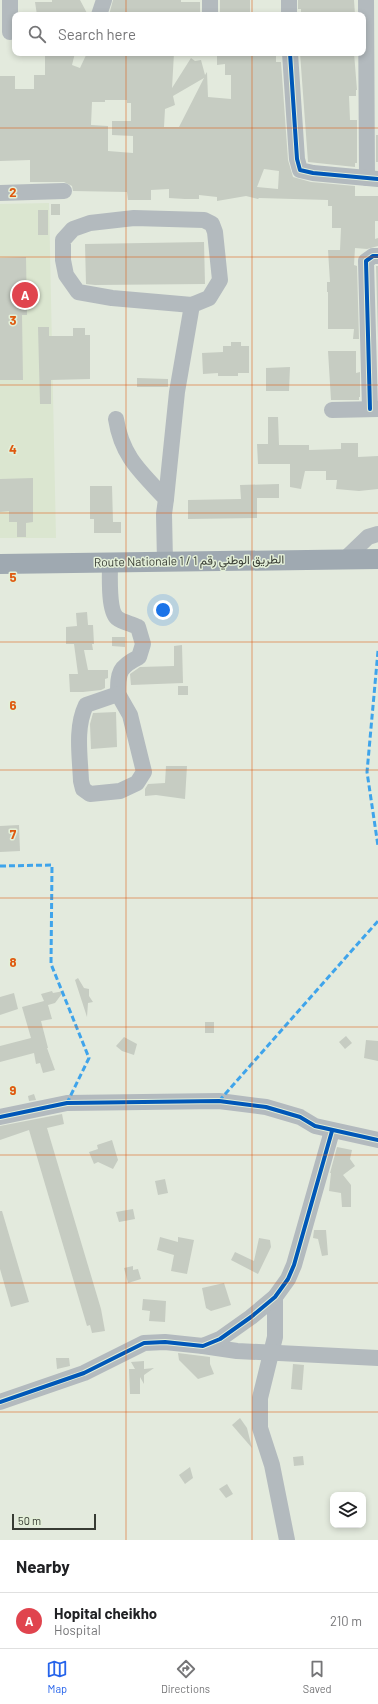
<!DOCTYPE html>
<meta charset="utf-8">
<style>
:root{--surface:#fff;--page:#f2f2f2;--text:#202124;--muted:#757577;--line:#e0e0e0;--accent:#2563eb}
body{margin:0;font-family:Barlow,Vazirmatn,sans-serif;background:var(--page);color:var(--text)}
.controls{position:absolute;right:12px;bottom:12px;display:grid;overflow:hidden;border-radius:8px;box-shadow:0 2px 6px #0003}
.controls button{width:36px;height:36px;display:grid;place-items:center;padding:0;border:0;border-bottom:1px solid var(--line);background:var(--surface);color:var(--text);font:20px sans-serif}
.scale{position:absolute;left:12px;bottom:10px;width:84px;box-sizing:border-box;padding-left:4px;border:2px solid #373b33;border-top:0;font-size:11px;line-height:14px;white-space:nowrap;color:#373b33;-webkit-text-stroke:3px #e3efd8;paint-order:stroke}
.you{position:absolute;left:163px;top:610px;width:14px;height:14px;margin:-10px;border:3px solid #fff;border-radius:50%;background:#1a73e8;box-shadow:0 0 0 6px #1a73e833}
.badge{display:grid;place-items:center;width:26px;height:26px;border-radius:50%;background:var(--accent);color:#fff;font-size:13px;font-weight:700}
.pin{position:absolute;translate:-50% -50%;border:2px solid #fff;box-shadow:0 1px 4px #0006}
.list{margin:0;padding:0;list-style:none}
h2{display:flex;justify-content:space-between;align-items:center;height:52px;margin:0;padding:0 16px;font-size:17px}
h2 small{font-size:13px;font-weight:400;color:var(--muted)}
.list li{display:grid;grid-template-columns:26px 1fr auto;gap:12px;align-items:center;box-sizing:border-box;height:56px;padding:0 16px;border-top:1px solid var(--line)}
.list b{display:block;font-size:15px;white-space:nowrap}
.list p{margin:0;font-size:13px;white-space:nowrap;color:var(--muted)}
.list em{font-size:13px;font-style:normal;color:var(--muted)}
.icon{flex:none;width:22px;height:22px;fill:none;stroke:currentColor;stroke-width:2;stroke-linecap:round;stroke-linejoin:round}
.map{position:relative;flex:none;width:378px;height:1540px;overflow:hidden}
.search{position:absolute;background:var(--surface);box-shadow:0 2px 6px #0003;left:12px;right:12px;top:12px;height:44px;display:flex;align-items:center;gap:10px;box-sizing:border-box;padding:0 14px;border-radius:8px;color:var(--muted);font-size:15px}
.sheet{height:108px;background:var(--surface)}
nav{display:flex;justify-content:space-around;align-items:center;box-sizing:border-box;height:56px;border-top:1px solid var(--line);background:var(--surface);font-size:11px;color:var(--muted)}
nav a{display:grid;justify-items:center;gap:2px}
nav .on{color:var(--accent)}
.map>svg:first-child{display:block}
</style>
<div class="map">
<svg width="378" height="1540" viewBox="0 0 378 1540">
<rect width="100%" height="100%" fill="#e3eadd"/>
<polygon fill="#dbe6d0" points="49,203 56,538 0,538 0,204"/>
<g fill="#c6ccc2" fill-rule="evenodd">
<polygon points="52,0 80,0 88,15 37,15 35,2 52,2"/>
<polygon points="113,0 181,0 181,2 200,2 200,15 109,15"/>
<rect x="220" y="0" width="30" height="15"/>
<polygon points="298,0 354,0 355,15 301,15 301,9 298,9"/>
<path d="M45,53h30l-3,12 8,3 7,-15h87l-2,35 19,-30 4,3 6,-1 4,15 2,-3 1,25 23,2v-24h-6v-11l-8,1v-12l59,1v8h5l7,98 5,17 18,5 44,4v10h23v25h-3v18l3,-1v8l-11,3 -12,-1 -1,17 3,1 2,73h-6l1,-10h-26v-37h-1v-10h3l-2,-32h12l1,-22h-9v-22h-4v-6l-69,-2 -1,1 -12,-3 -29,5v-4l-18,-2v4h-14l-16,-1v-9l-18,1v10h-23l-1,-8 -54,-1 -1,-5 -8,-4h-34v-22l-30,1v-85h15v13h19v-14h11zM204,78l-25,49h-15l1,-18 10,-4 -2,-9zM105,100h22v3h4v18h-19v14l21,1v17l-25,-2v-25l-17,-1 1,-23h13zM264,169l15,2 -1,18 -21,-2z"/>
<polygon points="300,53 354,53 357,90 356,90 356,96 349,96 350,120 357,120 357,163 355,163 355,167 308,162"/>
<rect x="376" y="135" width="2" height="27"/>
<rect x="51" y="204" width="9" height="11"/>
<rect x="38" y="210" width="10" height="25"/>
<polygon points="204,242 205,284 95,285 86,284 85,244"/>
<polygon points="26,257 27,315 22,315 23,380 0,380 0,258"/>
<polygon points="376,266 378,266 378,338"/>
<polygon points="38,327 49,327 49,336 73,336 73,328 85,328 85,335 90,335 90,379 51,380 51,404 40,404"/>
<polygon points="231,342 241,342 241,346 249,346 249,373 238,373 238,376 218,376 218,373 203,374 202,353 223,352 223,346 231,346"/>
<polygon points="328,351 356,351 356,373 360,372 360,397 359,397 359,400 331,400"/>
<polygon points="290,367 289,391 266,391 266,368"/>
<polygon points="137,378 168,379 168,387 137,387"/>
<polygon points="268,417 278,417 279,445 309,445 309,450 341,449 341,443 358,443 358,457 378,456 378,489 359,491 336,489 337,480 326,480 326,471 305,471 301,489 290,487 290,464 258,464 257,444 268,444"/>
<polygon points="33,478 33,522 26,523 26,537 17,537 17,522 9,522 9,511 0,512 0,479"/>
<polygon points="279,484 279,498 257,498 257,518 188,519 188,500 241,499 240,485"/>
<polygon points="90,486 112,486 113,522 121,522 121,533 94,533 94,519 90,519"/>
<polygon points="87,612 88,625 93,625 94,644 92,644 93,650 84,650 88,670 108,670 108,678 105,679 105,688 101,690 83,692 70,692 69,674 78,674 74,644 66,644 66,627 77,626 76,613"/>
<polygon points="112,637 125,637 125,647 112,646"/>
<polygon points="182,645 183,683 131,685 130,674 140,667 174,666 174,646"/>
<rect x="178" y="686" width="10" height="9"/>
<polygon points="116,712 117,747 91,749 90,724 93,713"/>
<polygon points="166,766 187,766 185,799 156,795 145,796 145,789 148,784 165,783"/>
<polygon points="19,825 20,851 0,852 0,826"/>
<polygon points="78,978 84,988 89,989 89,996 93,1002 88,1003 87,1017 75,980"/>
<polygon points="52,991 53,993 64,991 55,1003 48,1005 52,1019 41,1021 48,1048 47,1048 55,1070 43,1073 40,1063 36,1064 34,1053 0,1062 0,1046 31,1038 22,1007 44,1001 41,994"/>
<polygon points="14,993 18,1009 0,1015 0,997"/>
<rect x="205" y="1022" width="9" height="11"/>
<polygon points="346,1036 352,1043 345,1049 339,1042"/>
<polygon points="124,1037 137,1044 134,1055 122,1051 116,1046"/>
<polygon points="366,1040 378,1041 378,1061 364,1058"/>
<polygon points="34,1094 36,1100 29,1101 28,1096"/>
<polygon points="62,1114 64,1124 47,1128 101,1309 105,1331 92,1333 90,1325 87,1326 29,1130 0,1140 0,1126"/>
<polygon points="112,1140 118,1160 113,1169 98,1162 94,1164 89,1152 98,1149 97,1145"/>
<polygon points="337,1147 352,1150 350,1159 355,1166 343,1175 351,1185 351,1207 342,1207 341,1193 329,1191 331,1173 330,1173"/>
<polygon points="165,1179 168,1193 158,1195 155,1181"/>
<polygon points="133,1209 135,1219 119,1222 116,1212"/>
<polygon points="0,1211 2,1211 29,1302 11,1307 0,1269"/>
<polygon points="314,1230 326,1230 328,1255 322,1256 318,1239 313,1238"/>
<polygon points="160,1237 178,1242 178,1237 194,1240 187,1274 171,1271 174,1255 157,1250"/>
<polygon points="259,1238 270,1240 271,1247 258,1274 231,1260 235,1252 254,1261"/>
<polygon points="133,1266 133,1270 138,1269 141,1279 128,1283 124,1268"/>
<polygon points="224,1283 231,1305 211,1311 206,1308 202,1288"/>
<polygon points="143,1299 166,1301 165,1322 149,1321 150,1311 142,1310"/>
<polygon points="178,1353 210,1357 210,1364 214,1374 198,1379 179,1360"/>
<polygon points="56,1358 69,1358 70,1366 57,1369"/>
<polygon points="144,1361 144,1369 154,1368 144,1375 144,1384 140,1377 140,1394 130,1394 129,1369 135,1369 131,1362"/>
<polygon points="293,1364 304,1365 302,1390 291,1389"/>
<polygon points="240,1418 247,1428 252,1448 232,1425"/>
<polygon points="303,1456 304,1465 294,1466 293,1457"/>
<polygon points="190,1467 193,1478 185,1484 179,1475"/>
<polygon points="227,1484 233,1494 226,1498 219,1489"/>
</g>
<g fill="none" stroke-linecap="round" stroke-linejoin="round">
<g stroke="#b3babe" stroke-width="16">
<polyline points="10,0 10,32"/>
<polyline points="289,0 289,15"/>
<polyline points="366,0 367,178"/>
<polyline points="99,15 104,0"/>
<polyline points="210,15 210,0"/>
<polyline points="290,53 297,159 300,170 313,173 378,179"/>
<polyline points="0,193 64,191"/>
<polyline points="370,409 366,261 373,256 378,256"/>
<polyline points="332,410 378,409"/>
<path d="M116,419c6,38 25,53 50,80l-2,15 1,48"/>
<polyline points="166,499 177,392 192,305 209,298 220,280 215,232 212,224 204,220 134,218 90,223 73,229 63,240 63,260 66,275 78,292 112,298 192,305"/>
<polyline points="345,559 368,537 378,534"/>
<path d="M110,562c0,12 -2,48 7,56 5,4 15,6 21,9l5,17 -4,13c-20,10 -21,15 -21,37"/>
<path d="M118,694l12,21 14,57 -7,11 -17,8 -30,3 -7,-5 -2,-8c-1,-25 -6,-53 5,-76z"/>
<polyline points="0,1117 67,1103 219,1101 266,1107 300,1117 315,1126 378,1140"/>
<polyline points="275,1297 275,1337 260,1398 260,1428 272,1465 287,1540"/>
<polyline points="203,1346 237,1351 378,1358"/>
<polyline points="0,1402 84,1373 144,1343 165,1342 203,1346 220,1339 251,1317 275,1297 288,1279 294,1265 332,1131"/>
</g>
<polyline stroke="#9fa9b1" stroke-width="20" points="0,564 378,559"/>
<g stroke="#3fa4eb" stroke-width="3" stroke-dasharray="6 3" stroke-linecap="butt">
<polyline points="378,651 367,772 378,846"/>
<polyline points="0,866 52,865 51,964 89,1058 67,1103"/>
<polyline points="219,1101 378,921"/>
</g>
<g stroke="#e3efd8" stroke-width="6">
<g id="cycleway">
<polyline points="290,53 297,159 300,170 313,173 378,179"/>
<polyline points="370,409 366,261 373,256 378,256"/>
<polyline points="0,1117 67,1103 219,1101 266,1107 300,1117 315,1126 378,1140"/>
<polyline points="0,1402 84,1373 144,1343 165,1342 203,1346 220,1339 251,1317 275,1297 288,1279 294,1265 332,1131"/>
</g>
</g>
<use href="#cycleway" stroke="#0057b8" stroke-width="4"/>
</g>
<path fill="none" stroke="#df580e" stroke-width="1" stroke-opacity="0.55" d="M126,0v15M252,0v15M126,53v1487M252,53v1487M0,128h378M0,257h378M0,385h378M0,513h378M0,642h378M0,770h378M0,898h378M0,1027h378M0,1155h378M0,1283h378M0,1412h378"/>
<g text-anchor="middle" stroke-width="3" stroke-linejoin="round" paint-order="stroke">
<g font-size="12" fill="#373b33" stroke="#e3efd8">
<text transform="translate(189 561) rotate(-1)" y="4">Route Nationale 1 / الطريق الوطني رقم 1</text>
</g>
</g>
<g font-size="13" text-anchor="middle" font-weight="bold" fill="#df580e" stroke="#e3efd8" stroke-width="3" stroke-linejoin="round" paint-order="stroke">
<text x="13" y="197">2</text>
<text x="13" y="325">3</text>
<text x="13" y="454">4</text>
<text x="13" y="582">5</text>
<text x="13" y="710">6</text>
<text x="13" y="839">7</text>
<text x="13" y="967">8</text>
<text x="13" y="1095">9</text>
</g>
</svg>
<div class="controls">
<button><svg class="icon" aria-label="layers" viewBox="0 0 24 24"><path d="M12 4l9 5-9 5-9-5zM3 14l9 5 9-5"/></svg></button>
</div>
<div class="scale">50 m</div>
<div class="you"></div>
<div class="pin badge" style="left:25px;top:295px;background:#e0444e">A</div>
<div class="search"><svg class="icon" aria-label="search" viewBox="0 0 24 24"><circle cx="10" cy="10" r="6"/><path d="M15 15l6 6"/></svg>Search here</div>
</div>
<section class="sheet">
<h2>Nearby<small></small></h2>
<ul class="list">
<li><span class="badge" style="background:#e0444e">A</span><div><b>Hopital cheikho</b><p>Hospital</p></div><em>210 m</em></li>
</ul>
</section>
<nav>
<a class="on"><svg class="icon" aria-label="map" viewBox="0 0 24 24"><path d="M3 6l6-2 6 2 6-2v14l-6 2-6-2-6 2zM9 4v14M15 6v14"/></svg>Map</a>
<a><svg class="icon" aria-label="directions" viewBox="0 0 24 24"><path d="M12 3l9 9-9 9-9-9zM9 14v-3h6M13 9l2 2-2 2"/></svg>Directions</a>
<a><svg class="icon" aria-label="saved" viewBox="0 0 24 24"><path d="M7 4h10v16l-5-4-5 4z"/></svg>Saved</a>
</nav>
